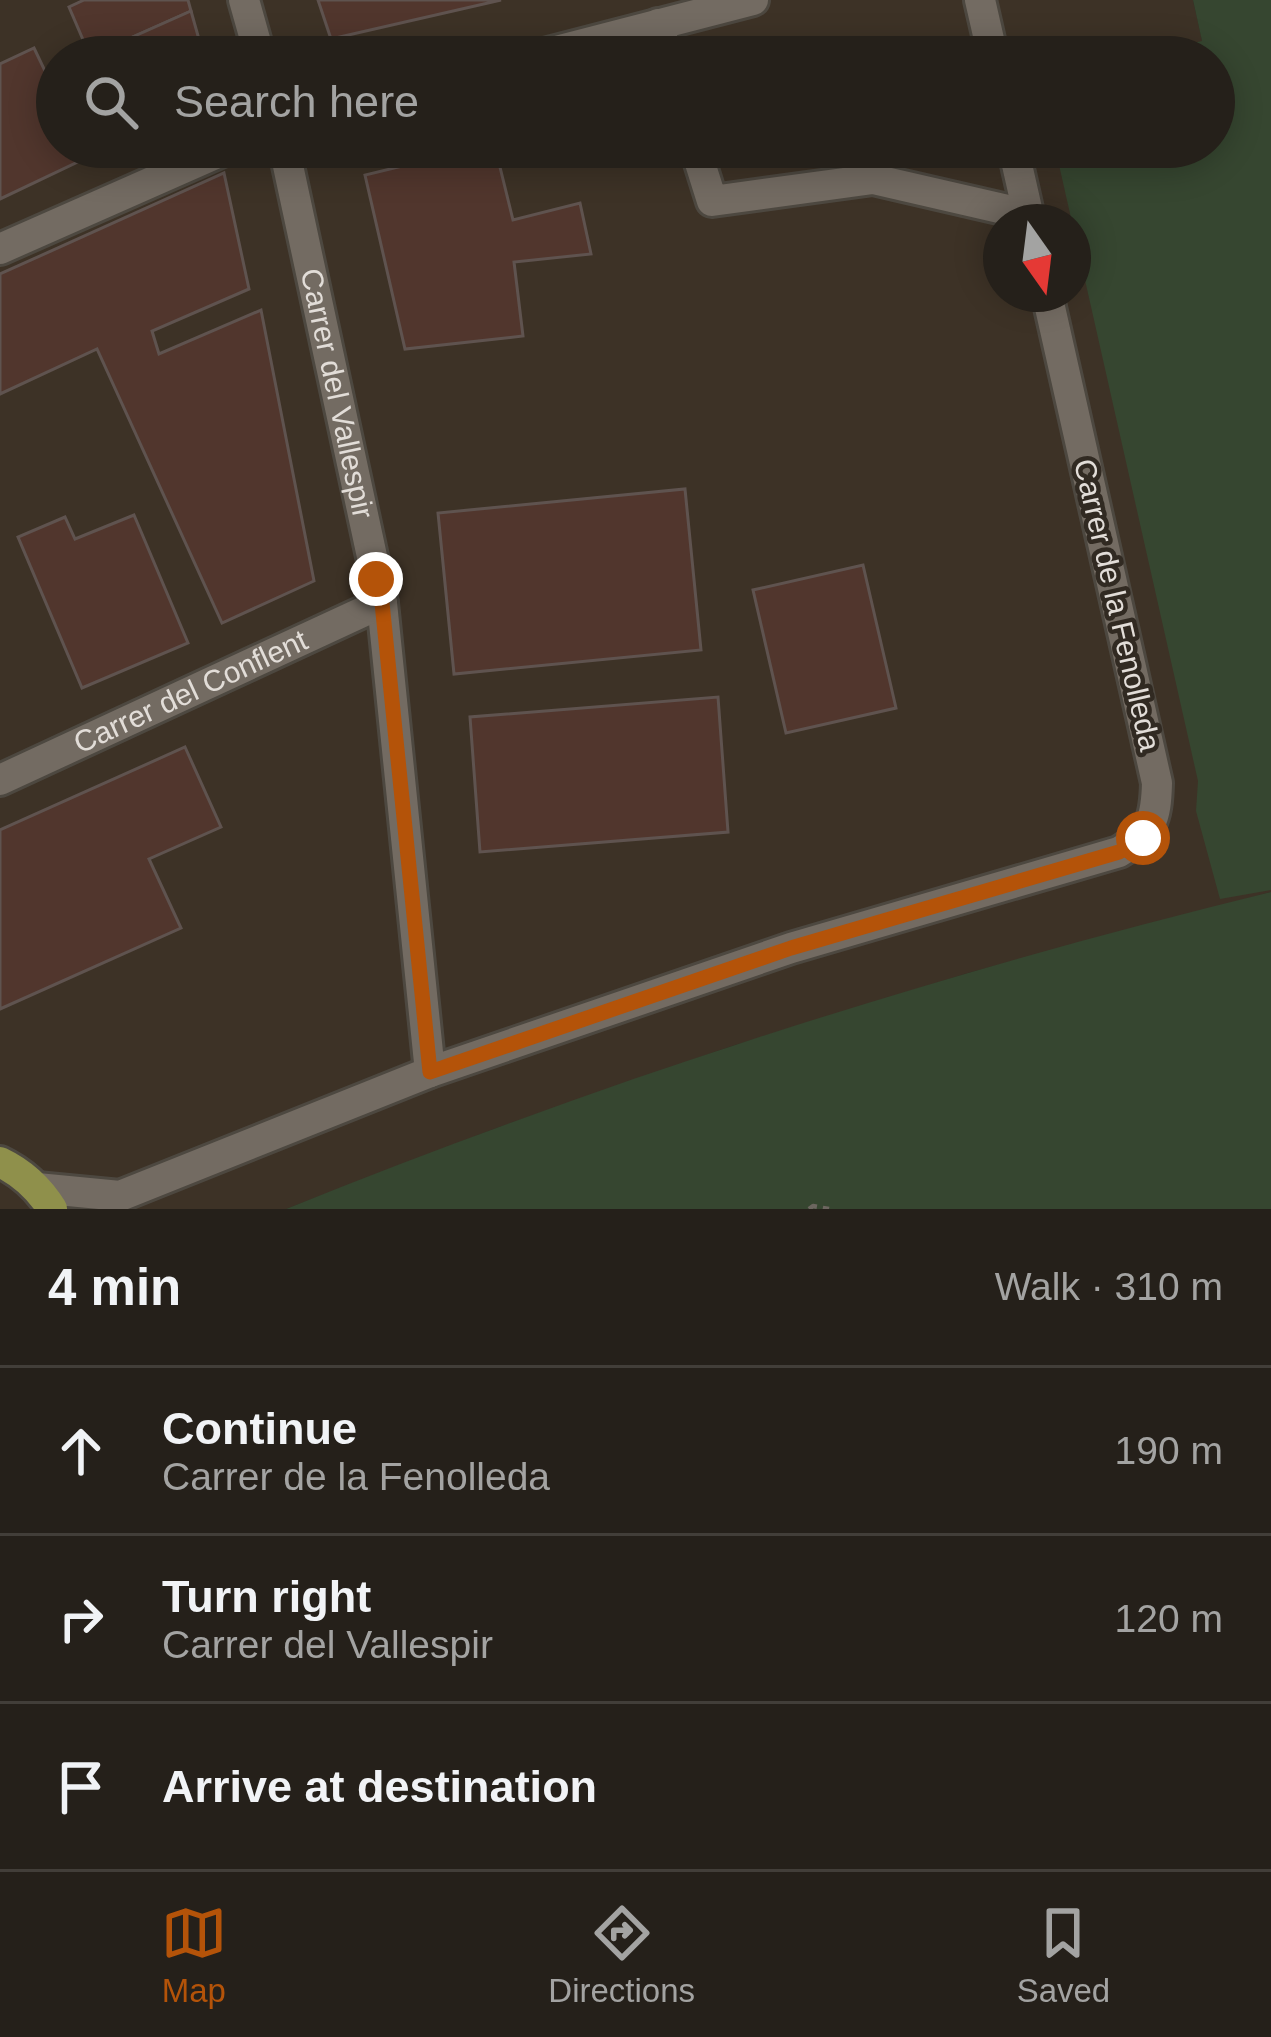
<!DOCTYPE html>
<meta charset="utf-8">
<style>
:root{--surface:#25201a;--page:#312d27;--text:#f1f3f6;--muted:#a3a3a2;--line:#423e39;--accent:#b45309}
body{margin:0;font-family:Arial,sans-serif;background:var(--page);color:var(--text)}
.compass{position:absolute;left:983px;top:204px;width:108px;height:108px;border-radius:50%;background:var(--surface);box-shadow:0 6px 30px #0003;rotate:166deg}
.stop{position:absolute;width:36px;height:36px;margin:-27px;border:9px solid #b45309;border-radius:50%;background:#fff}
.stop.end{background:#b45309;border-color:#fff;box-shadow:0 3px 12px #0008}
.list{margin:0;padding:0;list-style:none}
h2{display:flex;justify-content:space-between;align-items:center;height:156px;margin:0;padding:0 48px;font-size:51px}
h2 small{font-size:39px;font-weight:400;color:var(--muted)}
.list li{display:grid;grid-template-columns:78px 1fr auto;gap:36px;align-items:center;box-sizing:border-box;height:168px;padding:0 48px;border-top:3px solid var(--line)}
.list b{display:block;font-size:45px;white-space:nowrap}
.list p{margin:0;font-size:39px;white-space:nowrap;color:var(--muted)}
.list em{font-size:39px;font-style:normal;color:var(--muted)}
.icon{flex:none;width:66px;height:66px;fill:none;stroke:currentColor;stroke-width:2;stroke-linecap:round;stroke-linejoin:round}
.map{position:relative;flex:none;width:1271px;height:1209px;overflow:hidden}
.search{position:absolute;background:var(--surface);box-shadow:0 6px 30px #0003;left:36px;right:36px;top:36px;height:132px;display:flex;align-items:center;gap:30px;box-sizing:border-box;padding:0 42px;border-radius:66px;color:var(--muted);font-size:45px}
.sheet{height:660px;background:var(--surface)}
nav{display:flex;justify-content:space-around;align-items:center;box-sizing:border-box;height:168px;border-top:3px solid var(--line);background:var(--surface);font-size:33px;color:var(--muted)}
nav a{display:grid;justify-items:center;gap:6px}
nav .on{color:var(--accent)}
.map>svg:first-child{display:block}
</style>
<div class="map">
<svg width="1271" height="1209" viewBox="0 0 1271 1209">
<rect width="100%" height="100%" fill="#312a22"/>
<path fill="#3d3226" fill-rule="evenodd" d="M0,0h1193l13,57h-1149v90h1157l57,200v545l-303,81 -239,74 -235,82 -208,80h-286zM1001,222h72v72h-72z"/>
<g fill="#364630">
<polygon points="1193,0 1271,0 1271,890 1220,899 1196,811 1198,781 1055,147 1214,147 1214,57 1134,57 1202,41"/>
<path d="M1271,892v317h-985c320,-129 649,-235 985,-317z"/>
</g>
<g fill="#51362d" stroke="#5f534f" stroke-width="3">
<polygon points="84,0 188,0 191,11 90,56 69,7"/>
<polygon points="318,0 501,0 331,39"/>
<polygon points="191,11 204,57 90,57 90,56"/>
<polygon points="34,48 57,96 57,147 81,147 86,158 0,199 0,64"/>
<polygon points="481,147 495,147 513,220 580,203 591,254 514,262 523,336 405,349 365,175"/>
<polygon points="224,173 249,289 152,331 159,354 261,310 314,581 222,623 97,349 0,394 0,274"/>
<polygon points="685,489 701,650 454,674 438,513"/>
<polygon points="134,515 188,643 82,688 18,537 65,517 75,539"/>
<polygon points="863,565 896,708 786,733 753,590"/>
<polygon points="718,697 728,832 480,852 470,717"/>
<polygon points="185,747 221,827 149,859 181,928 0,1009 0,830"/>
</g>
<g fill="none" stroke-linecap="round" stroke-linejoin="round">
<g stroke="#4d4840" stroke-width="36">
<g id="minor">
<polyline points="244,0 260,57"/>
<polyline points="980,0 993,57"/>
<polyline points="658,24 668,57"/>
<polyline points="533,57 753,0"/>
<path id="s1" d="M284,147l98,456 48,469"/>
<polyline points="695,147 712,201 873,179 1029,215"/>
<polyline points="1013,147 1030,222"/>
<polyline points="0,249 231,147"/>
<path id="s2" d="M0,780l382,-177"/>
<path d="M37,1188l83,8 310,-124 361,-124 328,-96c33,-20 37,-32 38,-69l-110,-489"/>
</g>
</g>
<g stroke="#4d4840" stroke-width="36">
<path id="major" d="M0,1162c23,11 39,26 52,47"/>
</g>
<polyline stroke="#6c665f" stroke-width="4.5" stroke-dasharray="9 6" stroke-linecap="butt" points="809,1209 813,1206 829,1209"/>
<use href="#minor" stroke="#736b62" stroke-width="30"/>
<use href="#major" stroke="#8f904b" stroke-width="30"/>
</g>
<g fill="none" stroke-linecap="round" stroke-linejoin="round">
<polyline stroke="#b45309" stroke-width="15" points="376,579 382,603 430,1072 791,948 1119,852 1143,838"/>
</g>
<g text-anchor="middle" stroke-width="9" stroke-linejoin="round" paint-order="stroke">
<g font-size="30" fill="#e2ddd8" stroke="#312a22">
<text dy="10" stroke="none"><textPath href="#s1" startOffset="252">Carrer del Vallespir</textPath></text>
<text transform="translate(1117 605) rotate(77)" y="10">Carrer de la Fenolleda</text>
<text dy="10" stroke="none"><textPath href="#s2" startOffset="210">Carrer del Conflent</textPath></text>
</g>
</g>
</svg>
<svg class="compass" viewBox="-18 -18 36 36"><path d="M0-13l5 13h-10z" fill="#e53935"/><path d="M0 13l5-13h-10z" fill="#a3a3a2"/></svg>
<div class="stop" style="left:1143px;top:838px"></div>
<div class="stop end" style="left:376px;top:579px"></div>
<div class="search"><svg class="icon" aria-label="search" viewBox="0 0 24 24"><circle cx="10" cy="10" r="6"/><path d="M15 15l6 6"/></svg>Search here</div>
</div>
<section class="sheet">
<h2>4 min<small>Walk · 310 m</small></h2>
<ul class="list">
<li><svg class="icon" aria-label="ahead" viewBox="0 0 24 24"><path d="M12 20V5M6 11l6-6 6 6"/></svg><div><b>Continue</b><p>Carrer de la Fenolleda</p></div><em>190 m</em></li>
<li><svg class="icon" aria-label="right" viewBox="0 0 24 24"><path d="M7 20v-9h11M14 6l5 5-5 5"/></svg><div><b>Turn right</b><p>Carrer del Vallespir</p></div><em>120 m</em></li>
<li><svg class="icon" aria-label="arrive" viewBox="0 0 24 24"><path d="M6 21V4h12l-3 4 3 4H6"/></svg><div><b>Arrive at destination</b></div></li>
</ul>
</section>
<nav>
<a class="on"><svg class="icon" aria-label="map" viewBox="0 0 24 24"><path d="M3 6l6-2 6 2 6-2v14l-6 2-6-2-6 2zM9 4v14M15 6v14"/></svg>Map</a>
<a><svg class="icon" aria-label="directions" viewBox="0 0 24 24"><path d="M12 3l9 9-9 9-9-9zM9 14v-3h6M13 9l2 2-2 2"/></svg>Directions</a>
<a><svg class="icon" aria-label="saved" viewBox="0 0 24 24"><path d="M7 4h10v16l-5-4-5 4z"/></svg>Saved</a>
</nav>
